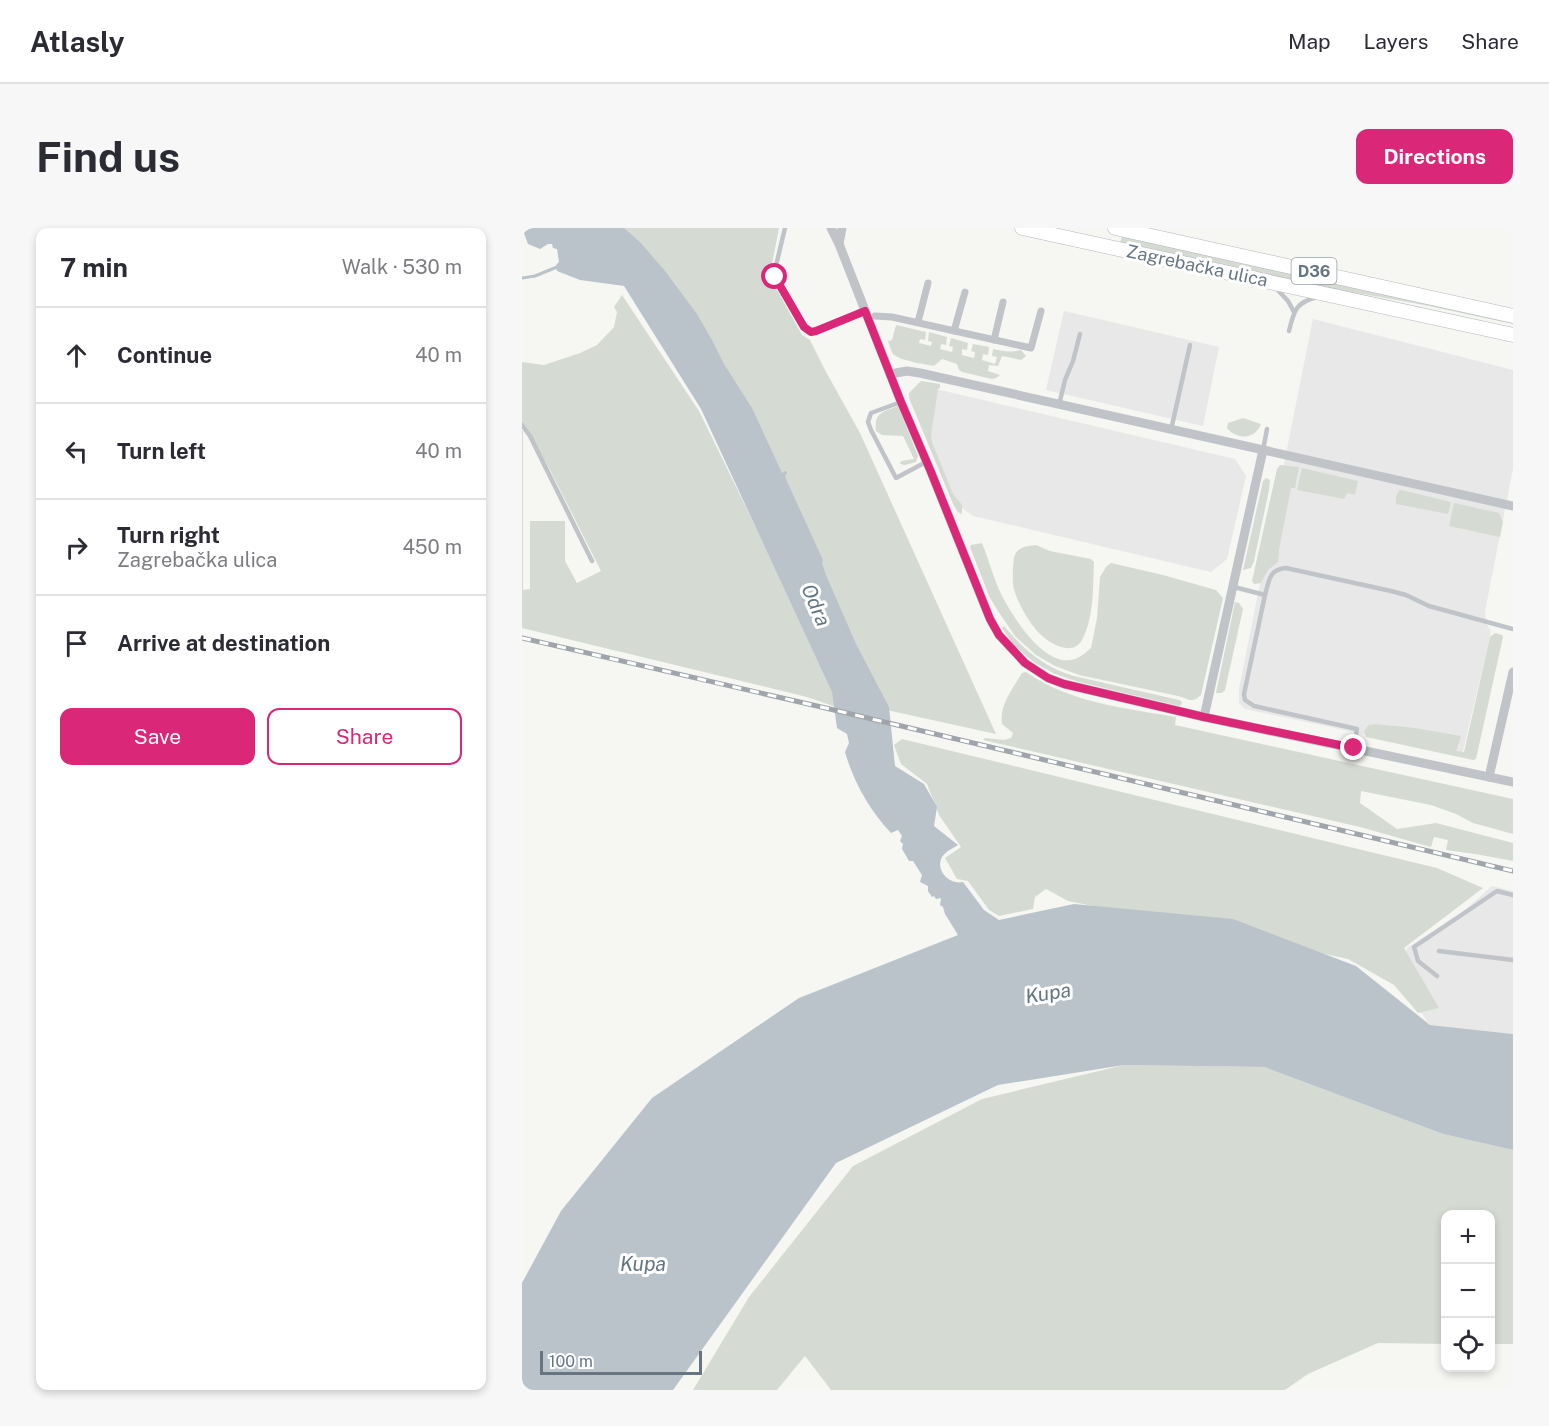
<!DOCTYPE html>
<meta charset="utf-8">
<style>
:root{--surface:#fff;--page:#f7f7f7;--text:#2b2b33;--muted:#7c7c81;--line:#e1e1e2;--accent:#db2777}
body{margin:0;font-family:"Public Sans",sans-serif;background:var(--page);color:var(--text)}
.controls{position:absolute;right:18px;bottom:18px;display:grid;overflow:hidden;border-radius:12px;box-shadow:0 3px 9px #0003}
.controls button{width:54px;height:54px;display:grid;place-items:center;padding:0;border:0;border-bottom:2px solid var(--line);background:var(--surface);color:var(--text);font:30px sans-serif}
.scale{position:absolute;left:18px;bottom:15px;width:162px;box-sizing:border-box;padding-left:6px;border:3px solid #677583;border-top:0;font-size:16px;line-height:21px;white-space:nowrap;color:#677583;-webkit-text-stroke:4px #fff;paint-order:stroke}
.stop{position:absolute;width:18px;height:18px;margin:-14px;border:4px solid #db2777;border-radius:50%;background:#fff}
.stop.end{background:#db2777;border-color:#fff;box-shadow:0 2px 6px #0008}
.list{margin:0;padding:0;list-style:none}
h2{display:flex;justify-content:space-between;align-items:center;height:78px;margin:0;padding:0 24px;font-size:26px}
h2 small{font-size:20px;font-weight:400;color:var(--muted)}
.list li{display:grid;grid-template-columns:39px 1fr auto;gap:18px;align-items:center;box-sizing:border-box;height:96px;padding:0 24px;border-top:2px solid var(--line)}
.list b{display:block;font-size:22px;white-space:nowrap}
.list p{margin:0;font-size:20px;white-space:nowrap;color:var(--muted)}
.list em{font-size:20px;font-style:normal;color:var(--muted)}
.actions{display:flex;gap:12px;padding:18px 24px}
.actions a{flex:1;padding:14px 0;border:2px solid var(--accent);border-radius:12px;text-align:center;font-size:21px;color:var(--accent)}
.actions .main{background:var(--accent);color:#fff}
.icon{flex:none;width:33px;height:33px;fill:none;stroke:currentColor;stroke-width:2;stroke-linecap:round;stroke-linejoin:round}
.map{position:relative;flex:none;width:991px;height:1162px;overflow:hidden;border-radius:12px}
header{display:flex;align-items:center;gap:36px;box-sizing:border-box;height:84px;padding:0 30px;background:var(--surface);border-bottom:2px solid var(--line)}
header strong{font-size:28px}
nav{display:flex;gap:33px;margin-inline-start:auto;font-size:21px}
.intro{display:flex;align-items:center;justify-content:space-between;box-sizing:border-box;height:144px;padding:0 36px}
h1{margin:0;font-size:42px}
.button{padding:15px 27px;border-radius:12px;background:var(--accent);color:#fff;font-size:21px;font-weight:700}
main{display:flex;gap:36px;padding:0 36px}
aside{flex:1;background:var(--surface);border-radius:12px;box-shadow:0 3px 9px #0003}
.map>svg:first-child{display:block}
</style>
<header>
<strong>Atlasly</strong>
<nav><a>Map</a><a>Layers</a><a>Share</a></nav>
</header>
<div class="intro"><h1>Find us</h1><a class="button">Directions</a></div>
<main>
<aside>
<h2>7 min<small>Walk · 530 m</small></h2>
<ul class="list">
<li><svg class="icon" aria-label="ahead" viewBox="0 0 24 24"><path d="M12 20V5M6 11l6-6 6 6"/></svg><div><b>Continue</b></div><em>40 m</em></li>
<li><svg class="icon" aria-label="left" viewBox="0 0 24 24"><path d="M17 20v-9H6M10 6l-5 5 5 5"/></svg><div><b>Turn left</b></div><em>40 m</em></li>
<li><svg class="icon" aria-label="right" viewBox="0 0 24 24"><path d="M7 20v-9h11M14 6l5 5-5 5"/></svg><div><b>Turn right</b><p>Zagrebačka ulica</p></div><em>450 m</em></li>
<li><svg class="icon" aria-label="arrive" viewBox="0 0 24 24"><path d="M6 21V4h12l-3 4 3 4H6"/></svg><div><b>Arrive at destination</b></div></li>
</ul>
<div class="actions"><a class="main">Save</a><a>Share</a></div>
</aside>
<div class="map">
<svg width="991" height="1162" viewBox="0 0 991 1162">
<rect width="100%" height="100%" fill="#f6f6f3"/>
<g fill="#e7e8e7">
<polygon points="542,83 697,119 681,198 524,162"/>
<polygon points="791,91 991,142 991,241 963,383 964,394 969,404 940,527 723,481 717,475 717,461"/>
<polygon points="401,158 713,231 724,248 705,331 689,344 451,288 433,275 389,174"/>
<polygon points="970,658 991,663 991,806 908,797 894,777 882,732 885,720 943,682"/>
</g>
<g fill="#d5dbd3">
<polygon points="88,0 257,0 248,46 249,51 280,107 288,112 303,142 338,205 474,506 360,481"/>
<polygon points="600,9 603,9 991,93 991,96 902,77 802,59 600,16 598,14"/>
<polygon points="100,67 177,183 311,457 317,480 285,469 0,400 0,203 1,203 1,362 8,361 8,293 43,293 43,333 55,355 79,343 27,240 0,194 0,134 22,137 58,125 75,117 92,99 95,84 92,79"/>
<path d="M374,97l30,7 -1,8 -5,-1 -1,4 12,3 1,-4 -4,-1 1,-9 18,5 -1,8 -5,-1 -1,5 12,3 1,-5 -4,-1 2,-8 17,5 -1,7 -5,-1v6l12,3 1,-6 -4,-1 2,-7 16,3 -1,8 -5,-1 -1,6 13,4 2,-7 -5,-1 1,-7c10,2 17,4 28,1l5,6 -5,4 -19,-4 -4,10 -9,-1 -1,6 12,4 -4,3 -4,1 -30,-7 -3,-2 -2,-6 -15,-5 -8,7c-10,-2 -32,-5 -40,-11 -3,-3 -4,-9 -6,-14l4,-1z"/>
<polygon points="399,153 418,156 418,160 416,161 409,207 410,214 431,266 440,277 440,286 436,284 431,276 387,170 387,165"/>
<path d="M376,178l20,50 -2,6 -11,3 -5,-1 1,-3 13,-2 -11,-23 -21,-1 -6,-4c-2,-19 7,-19 22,-25z"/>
<path d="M721,190l18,6c-6,16 -24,16 -34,4l1,-5z"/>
<polygon points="758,237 777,239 773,260 769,260 757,322 756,334 746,342 739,355 732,356 730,353 755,241"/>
<polygon points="780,240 836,253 833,267 825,265 822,271 775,262"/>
<polygon points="744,250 748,252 747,262 732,333 729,340 721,342 741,253"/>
<polygon points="879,262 929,274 926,286 874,276 874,270 876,264"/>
<polygon points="932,275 977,285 981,294 978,309 927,298"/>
<path d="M460,315c7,17 12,37 20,53 12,22 43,73 73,63 6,-2 11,-7 16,-11l6,-30 3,-41 6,-10 5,-4 52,12 53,15 7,8 -22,97c-9,9 -12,4 -23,1l-99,-21 -24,-9 -19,-11 -21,-19 -17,-25 -9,-15 -19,-49 1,-2z"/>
<path d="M514,317l14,6 41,8 3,3c-1,24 0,57 -12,78 -10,17 -32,4 -43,-7 -9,-9 -22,-31 -25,-44 -2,-7 -1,-15 -1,-23 1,-4 0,-9 3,-13 4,-7 13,-7 20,-8z"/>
<polygon points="713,374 717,375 721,381 703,462 700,465 694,465"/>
<path d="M482,398c19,23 41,42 70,50l105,24 3,2 -1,3 -2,1 -100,-24 -24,-8 -20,-11 -10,-8 -12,-11 -11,-16z"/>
<polygon points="973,405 980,407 981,409 954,531 951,532 844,509 842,503 847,497 853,496 893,500 939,508 934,523 942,524 968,409"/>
<path d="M504,444c44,31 99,36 150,45l-1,8 338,74v35l-40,-11 -17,-9 -25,-9 -70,-14 -1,12 37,26 39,-6 77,20v18l-38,-7 -29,-4 2,-10 -14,-3 -3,10 -71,-20 -377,-87 2,-2 19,2 7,-2 2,-5 -11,-9c-3,-19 11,-36 20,-51z"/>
<polygon points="380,511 915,640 961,660 882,720 917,780 896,785 872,757 826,731 691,702 546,673 524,661 513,669 511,681 477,688 467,682 446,653 435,651 423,630 439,619 417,587 405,556 379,536 372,517"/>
<polygon points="602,837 742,839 921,906 991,922 991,1116 969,1116 969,986 924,986 923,1116 856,1115 786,1146 763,1162 309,1162 283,1128 255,1162 171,1162 227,1069 331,938 460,871"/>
</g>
<path fill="#bac3c9" d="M0,0h102l16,14 25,29 32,43 15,26 12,24 28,44 30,65 3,-2 2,1 -2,5 38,83 -1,3 4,12 30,69 33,63 6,59 29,18 13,23 -3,19 24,19c-5,3 -13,7 -16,12 -7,13 7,28 21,25l21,28 15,10 75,-16 159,15 123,47 74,59 83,9v116l-70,-16 -179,-67 -140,-2 -126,20 -162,78 -163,227h-151v-107l39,-72 91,-113 147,-100 159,-63 -13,-21 -2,-7 -3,-2 1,-7 -5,1 -2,-3 -2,1 -4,-6v-5l-8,-4 2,-7 -9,-14h-4l-7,-12 1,-5 -3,-3 2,-5 -4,-6 -7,3c-22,-24 -37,-50 -46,-81l4,-9 -2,-9 -10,-6 -5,-36 -131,-283 -77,-123 -44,-6 -23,-9 -1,-6 3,-3 -2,-13 -4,-1 -1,-4h-4l-8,5 -12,-5z"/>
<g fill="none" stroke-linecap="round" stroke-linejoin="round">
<polyline stroke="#bac3c9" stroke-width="3" points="0,50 13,48 35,39"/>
<g stroke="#b3b7bb" stroke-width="15">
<g id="primary">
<polyline points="500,0 991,107"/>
<polyline points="593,0 991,88"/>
</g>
</g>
<g stroke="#c0c3c7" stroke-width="4.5">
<polyline points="263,0 252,46 282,99 289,104 294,103 343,83"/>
<polyline points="754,60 766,73 772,84"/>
<path d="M767,103c5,-21 7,-29 29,-34"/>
<polyline points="379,174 349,185 346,194 349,202 374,250 404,234"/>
<polyline points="537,177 543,152 551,133 558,106"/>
<polyline points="0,197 8,208 70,333"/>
<polyline points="649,202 668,117"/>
<polyline points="741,222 745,201"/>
<path d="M712,359l31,8c4,-14 4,-26 21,-27l105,23 15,4 23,11 84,23"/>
<polyline points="743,367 722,466 723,472 732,478 835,501 832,519"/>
<polyline points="917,723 991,732"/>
<polyline points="915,748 896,733 892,719 975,663 991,667"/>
</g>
<g stroke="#c0c3c7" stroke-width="7">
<polyline points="353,88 370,89 509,120 519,83"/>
<polyline points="396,94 406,55"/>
<polyline points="432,103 443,64"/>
<polyline points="472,112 481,74"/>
</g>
<g stroke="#c0c3c7" stroke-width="9">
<polyline points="309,0 317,16 379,174 409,244 468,391 477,407 503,435 526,450 542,456 682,489 991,554"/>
<polyline points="317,16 320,0"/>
<polyline points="368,146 385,143 398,145 991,278"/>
<polyline points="682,489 741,222"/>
<polyline points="967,549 991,444"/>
</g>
<use href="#primary" stroke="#fff" stroke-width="14"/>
<g stroke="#9fa5ab" stroke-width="5">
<polyline id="rail" points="0,410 295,478 991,643"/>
</g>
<use href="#rail" stroke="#fff" stroke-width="3" stroke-dasharray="9" stroke-linecap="butt"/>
</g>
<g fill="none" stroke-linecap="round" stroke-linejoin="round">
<polyline stroke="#db2777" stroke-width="8" points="253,49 282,99 289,104 294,103 343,83 379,174 409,244 468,391 477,407 503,435 526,450 542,456 682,489 832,520"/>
</g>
<g text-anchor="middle" stroke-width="6" stroke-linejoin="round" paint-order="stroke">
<rect fill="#fff" stroke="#959ea8" stroke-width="1.5" x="769.5" y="30" width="45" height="26" rx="4.5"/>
<g font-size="16" font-weight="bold" fill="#677583">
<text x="792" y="49">D36</text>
</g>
<g font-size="18" fill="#677583" stroke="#fff">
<text transform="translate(675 38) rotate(12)" y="6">Zagrebačka ulica</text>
</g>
<g font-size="20" font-style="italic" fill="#63767f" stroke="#fff">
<text transform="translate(294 377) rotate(67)" y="7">Odra</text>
<text transform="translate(526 765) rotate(-9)" y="7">Kupa</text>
<text x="121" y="1043">Kupa</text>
</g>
</g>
</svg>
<div class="controls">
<button>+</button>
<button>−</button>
<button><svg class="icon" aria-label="locate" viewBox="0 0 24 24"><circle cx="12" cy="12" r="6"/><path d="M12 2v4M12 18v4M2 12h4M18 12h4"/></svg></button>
</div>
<div class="scale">100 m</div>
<div class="stop" style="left:253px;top:49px"></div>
<div class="stop end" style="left:832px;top:520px"></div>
</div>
</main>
